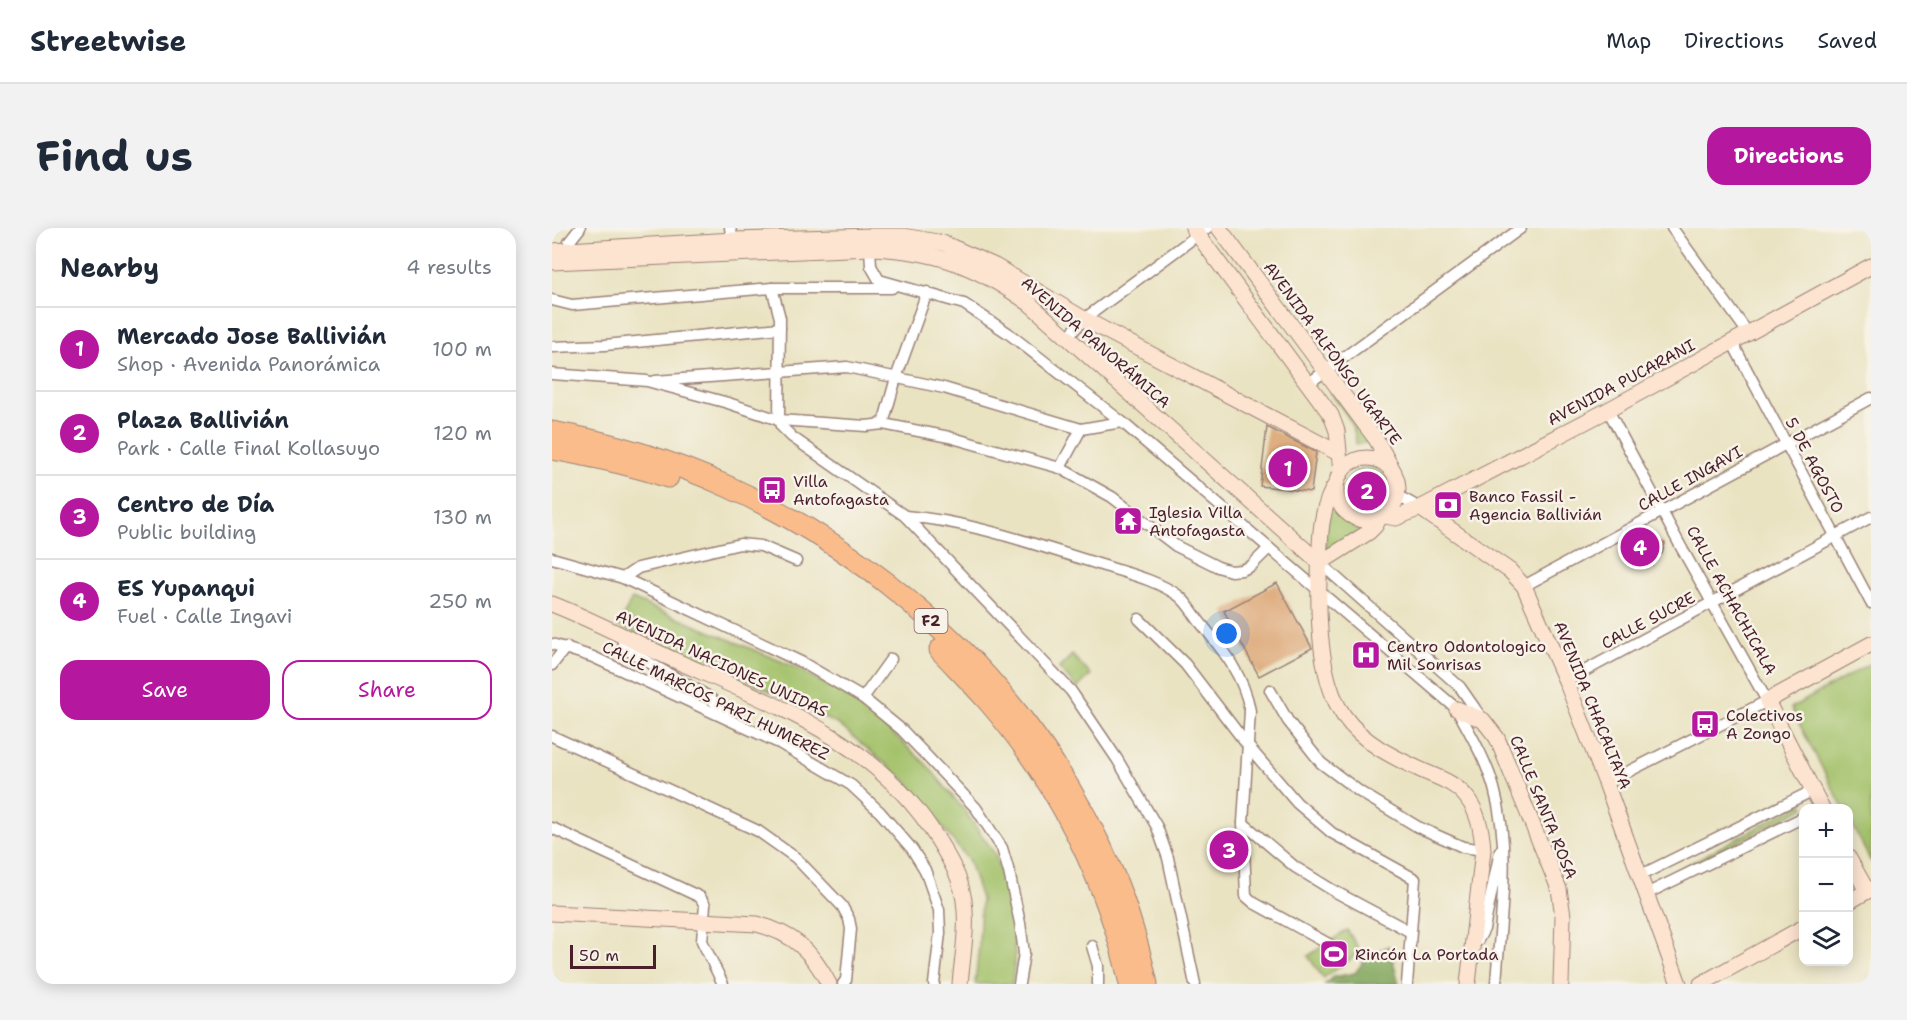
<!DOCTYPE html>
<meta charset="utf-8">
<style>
:root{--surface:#fff;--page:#f2f2f3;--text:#1f2937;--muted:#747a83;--line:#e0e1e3;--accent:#b5179e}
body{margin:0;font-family:"Shantell Sans",sans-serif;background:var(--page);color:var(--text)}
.controls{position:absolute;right:18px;bottom:18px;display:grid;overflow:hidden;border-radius:12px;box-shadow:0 3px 15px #0003}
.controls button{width:54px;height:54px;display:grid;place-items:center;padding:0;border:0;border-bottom:2px solid var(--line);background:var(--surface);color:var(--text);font:30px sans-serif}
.scale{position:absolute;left:18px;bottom:15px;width:86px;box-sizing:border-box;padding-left:6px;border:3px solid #4a1f2b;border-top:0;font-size:16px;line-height:21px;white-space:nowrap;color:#4a1f2b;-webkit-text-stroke:4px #f7f3e8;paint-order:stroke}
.you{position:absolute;left:675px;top:406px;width:21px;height:21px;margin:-15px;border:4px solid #fff;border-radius:50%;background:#1a73e8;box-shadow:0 0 0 9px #1a73e833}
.badge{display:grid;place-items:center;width:39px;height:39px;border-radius:50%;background:var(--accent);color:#fff;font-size:20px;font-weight:700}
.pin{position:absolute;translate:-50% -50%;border:3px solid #fff;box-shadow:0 2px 6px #0006}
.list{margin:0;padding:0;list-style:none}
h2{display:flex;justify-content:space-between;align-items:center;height:78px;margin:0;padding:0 24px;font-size:26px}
h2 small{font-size:20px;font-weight:400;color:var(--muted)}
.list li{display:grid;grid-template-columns:39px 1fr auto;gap:18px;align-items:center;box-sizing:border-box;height:84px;padding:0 24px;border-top:2px solid var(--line)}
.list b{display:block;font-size:22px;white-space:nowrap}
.list p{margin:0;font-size:20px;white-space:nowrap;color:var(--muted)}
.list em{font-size:20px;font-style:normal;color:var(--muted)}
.actions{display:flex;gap:12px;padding:18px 24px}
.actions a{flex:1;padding:14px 0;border:2px solid var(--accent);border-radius:18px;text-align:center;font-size:21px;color:var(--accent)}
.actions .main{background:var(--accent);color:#fff}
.icon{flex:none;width:33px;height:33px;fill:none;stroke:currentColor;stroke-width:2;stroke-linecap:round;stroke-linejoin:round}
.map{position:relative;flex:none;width:1319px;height:756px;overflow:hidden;border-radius:18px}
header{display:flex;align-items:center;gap:36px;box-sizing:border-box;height:84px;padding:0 30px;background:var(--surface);border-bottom:2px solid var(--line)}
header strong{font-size:28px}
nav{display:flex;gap:33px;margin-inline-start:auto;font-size:21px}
.intro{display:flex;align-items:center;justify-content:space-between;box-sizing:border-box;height:144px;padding:0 36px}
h1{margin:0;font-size:42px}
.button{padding:15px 27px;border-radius:18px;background:var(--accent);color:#fff;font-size:21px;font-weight:700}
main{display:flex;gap:36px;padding:0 36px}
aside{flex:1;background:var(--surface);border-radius:18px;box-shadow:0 3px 15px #0003}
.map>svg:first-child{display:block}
</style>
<header>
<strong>Streetwise</strong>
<nav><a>Map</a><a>Directions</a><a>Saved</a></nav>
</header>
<div class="intro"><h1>Find us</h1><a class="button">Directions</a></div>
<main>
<aside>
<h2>Nearby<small>4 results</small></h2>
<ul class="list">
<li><span class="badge">1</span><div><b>Mercado Jose Ballivián</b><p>Shop · Avenida Panorámica</p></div><em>100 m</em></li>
<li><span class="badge">2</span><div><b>Plaza Ballivián</b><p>Park · Calle Final Kollasuyo</p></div><em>120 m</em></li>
<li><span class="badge">3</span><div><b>Centro de Día</b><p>Public building</p></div><em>130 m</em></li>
<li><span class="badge">4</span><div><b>ES Yupanqui</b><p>Fuel · Calle Ingavi</p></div><em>250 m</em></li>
</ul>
<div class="actions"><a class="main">Save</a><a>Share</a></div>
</aside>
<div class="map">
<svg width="1319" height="756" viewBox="0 0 1319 756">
<rect width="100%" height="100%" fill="#f7f3e8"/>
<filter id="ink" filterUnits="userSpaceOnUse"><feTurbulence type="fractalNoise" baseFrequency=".0167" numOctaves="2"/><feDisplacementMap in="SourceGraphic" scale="12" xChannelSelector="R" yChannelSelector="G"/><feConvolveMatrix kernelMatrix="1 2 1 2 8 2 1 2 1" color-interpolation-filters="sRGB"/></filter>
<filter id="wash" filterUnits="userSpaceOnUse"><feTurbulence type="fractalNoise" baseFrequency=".008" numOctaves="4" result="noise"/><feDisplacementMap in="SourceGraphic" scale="24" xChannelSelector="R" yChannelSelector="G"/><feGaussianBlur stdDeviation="1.35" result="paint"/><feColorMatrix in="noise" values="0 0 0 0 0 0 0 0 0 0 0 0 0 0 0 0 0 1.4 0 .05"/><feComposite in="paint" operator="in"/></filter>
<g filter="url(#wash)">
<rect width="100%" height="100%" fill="#eae3c2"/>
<g fill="#a3c169" stroke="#76704a" stroke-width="1.5">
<path d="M781,163l39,50 -16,4c0,-21 -13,-36 -26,-52z"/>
<circle cx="816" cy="263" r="23"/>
<path d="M777,271c11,16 24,23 43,27l-41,24 -6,-2z"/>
<polygon points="80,371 243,439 310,477 375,537 412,582 443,626 460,685 463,730 460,756 423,756 427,719 429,671 417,633 355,554 287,497 205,457 66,398"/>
<polygon points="520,427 539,447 525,460 507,440"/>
<polygon points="1319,435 1319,634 1297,591 1296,580 1291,580 1239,480"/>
<polygon points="1251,575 1253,579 1105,657 1103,654"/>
<polygon points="795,702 809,724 771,750 756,728"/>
</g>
<polygon fill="#82a75d" stroke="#666344" stroke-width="1.5" points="837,718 847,756 773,756 782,749 803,745 816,728"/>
<g id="blocks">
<g fill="#dfae81">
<polygon points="715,199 764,224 759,264 708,258"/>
<polygon points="1092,309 1113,315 1110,326 1103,325 1100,337 1078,331 1080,321 1088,323"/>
<polygon points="725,355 760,420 707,448 672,383"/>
</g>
</g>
</g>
<g filter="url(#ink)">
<use href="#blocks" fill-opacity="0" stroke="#9a8176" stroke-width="1.5"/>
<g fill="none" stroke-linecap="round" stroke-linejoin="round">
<g stroke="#9a8176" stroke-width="13">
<g id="street">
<polyline points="178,0 181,12"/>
<polyline points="1120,0 1196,105"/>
<path d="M318,20l1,18 8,14 85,24 44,29 114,89 335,287c14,26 29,51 37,79 18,64 6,131 2,196"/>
<polyline points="16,28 17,14 28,0"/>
<polyline points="220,60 228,90 227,192 229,198 240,209 353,288 519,463 565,531 605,599 616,630 643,756"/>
<polyline points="0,72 20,77 220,60 340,60"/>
<polyline points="515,110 532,91 655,0"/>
<polyline points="1180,114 1319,375"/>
<polyline points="0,119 53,117 228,100"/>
<polyline points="0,146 95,153 176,175 227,192 314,198 331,196 397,209 508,240 560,269 624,318 666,339 679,343 690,342 699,338 717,320"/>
<polyline points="103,153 295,139 392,160 529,201"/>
<polyline points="757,155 969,0"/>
<polyline points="331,196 344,150 375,64"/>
<polyline points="508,240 529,201 570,194"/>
<polyline points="846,268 868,280"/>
<path d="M353,288c64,5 128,28 190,47 27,9 61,16 84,33 8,6 14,17 20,25 23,28 45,54 51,90l-7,112 3,73 8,7 80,44"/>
<polyline points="0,330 71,350 251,435 311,470 350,502 424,580 450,620 457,644 468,695 472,725 467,756"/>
<polyline points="768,335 908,459 931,492"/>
<polyline points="71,350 86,340 188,316 209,318 244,333"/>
<polyline points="972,358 1319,170"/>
<polyline points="587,391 633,436 696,518 745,575 780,605 863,651 855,756"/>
<polyline points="71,409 71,418 77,423 157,469 172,483 176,491"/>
<polyline points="0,416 41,429 227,515 299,557 328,584 360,621 373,642 387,682 388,705 382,756"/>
<polyline points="0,437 14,419"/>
<polyline points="1014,453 1319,289"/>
<polyline points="718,462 736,493 769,535 808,564 866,599 911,619 931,622"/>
<polyline points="311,470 339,431"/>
<polyline points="0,508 206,603 244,630 290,678 297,691 299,701 294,752 291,756"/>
<polyline points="1054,555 1215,473 1129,319 1056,182"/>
<polyline points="691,595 743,639 782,663 857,703"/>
<polyline points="0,600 148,669 153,677 150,713 171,756"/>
<polyline points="1087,648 1260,563"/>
<polyline points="1094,666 1252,589"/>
<polyline points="540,718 546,738 546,756"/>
<polyline points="920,719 926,712 932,701 948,623"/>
</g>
</g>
<g stroke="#9a8176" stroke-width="17">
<g id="secondary">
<polyline points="641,0 779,187 785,203 789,245"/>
<polyline points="667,0 824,211 842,244"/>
<polyline points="0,23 181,12 320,8 351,8 391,15 443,38 532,91 786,225"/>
<path d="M0,34l318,-14c65,2 107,18 160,56l290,259"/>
<circle cx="815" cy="261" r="31"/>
<path d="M785,254c-19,28 -17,64 -18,97 -1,40 1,103 25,137 19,27 49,41 77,54 17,8 34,12 46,28 12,15 15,34 16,52l-15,134"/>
<polyline points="868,280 958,343 972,358 1014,453 1054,555 1127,756"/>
<polyline points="833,288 844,290 868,280 1056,182 1319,38"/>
<polyline points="768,335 817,304 823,298 827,291"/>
<path d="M0,376c41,16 80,37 120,55 99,44 208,83 266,181 8,13 16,26 21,40 12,33 4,70 1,104"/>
<polyline points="905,481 931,492 945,510 1007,661 1011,688 1009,756"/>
<polyline points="1270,580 1215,473 1319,416"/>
<polyline points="1296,629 1315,663"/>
<polyline points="1296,674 1319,661"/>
<path d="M0,685l205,11c37,10 54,26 72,60"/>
<polyline points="1149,756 1252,699"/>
</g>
</g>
<g stroke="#9a8176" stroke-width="23">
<g id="highway">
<path d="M0,204c242,42 466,215 562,444 14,34 25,72 33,108"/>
<path d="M0,221c39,7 78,15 116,28"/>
<path d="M388,422c15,16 32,33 47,50 69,79 121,181 143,284"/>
</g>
</g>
<use href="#street" stroke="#fff" stroke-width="10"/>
<use href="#secondary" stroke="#fde4d1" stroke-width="15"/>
<use href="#highway" stroke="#fabc8b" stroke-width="21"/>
</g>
</g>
<defs>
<g id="bus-square" transform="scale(1.5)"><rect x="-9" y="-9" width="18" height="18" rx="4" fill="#b5179e" stroke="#f7f3e8"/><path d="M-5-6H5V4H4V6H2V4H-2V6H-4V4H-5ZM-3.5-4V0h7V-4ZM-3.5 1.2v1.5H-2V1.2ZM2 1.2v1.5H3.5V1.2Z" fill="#fff"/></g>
<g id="bank-square" transform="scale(1.5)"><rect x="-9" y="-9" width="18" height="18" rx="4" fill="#b5179e" stroke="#f7f3e8"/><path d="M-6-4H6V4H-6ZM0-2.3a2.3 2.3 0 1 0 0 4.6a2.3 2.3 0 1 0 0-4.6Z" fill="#fff"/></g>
<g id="temple-square" transform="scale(1.5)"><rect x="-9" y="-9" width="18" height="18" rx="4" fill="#b5179e" stroke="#f7f3e8"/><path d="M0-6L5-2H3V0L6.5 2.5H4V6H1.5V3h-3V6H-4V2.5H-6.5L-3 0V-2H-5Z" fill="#fff"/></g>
<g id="hospital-square" transform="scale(1.5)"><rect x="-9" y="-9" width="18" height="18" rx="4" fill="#b5179e" stroke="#f7f3e8"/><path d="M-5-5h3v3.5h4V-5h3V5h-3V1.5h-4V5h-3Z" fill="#fff"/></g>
<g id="stadium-square" transform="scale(1.5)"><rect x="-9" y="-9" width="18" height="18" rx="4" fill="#b5179e" stroke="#f7f3e8"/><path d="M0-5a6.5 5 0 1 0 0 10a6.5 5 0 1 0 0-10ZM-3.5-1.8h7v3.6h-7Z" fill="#fff"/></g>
</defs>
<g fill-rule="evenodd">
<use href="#bus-square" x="220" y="262"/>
<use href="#bank-square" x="896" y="277"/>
<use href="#temple-square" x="576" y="293"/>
<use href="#hospital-square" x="814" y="427"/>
<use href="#bus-square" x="1153" y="496"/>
<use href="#stadium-square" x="782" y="726"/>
</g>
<g text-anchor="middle" stroke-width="5" stroke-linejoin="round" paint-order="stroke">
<rect fill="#f7f3e8" stroke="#7e5f64" stroke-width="1.5" x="362.5" y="381" width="33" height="24" rx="4.5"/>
<g font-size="15" font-weight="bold" fill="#4a1f2b">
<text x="379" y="398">F2</text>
</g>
<g font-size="16" fill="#4a1f2b" stroke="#f7f3e8">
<text transform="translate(544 114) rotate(41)" y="6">AVENIDA PANORÁMICA</text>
<text transform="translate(781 125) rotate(54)" y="6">AVENIDA ALFONSO UGARTE</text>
<text transform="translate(1069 154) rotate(-28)" y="6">AVENIDA PUCARANI</text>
<text transform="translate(1263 237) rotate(62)" y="6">5 DE AGOSTO</text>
<text transform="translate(1138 250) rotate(-29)" y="6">CALLE INGAVI</text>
<text transform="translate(1180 372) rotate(61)" y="6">CALLE ACHACHICALA</text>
<text transform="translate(1096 392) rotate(-28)" y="6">CALLE SUCRE</text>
<text transform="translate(170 435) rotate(25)" y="6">AVENIDA NACIONES UNIDAS</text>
<text transform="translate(164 472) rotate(26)" y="6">CALLE MARCOS PARI HUMEREZ</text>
<text transform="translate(1041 477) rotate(68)" y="6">AVENIDA CHACALTAYA</text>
<text transform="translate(992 579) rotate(68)" y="6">CALLE SANTA ROSA</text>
</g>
<g font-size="16" fill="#4a1f2b" stroke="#f7f3e8" text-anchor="start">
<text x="241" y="259">Villa<tspan x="241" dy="18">Antofagasta</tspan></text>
<text x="917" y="274">Banco Fassil -<tspan x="917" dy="18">Agencia Ballivián</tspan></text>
<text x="597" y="290">Iglesia Villa<tspan x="597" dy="18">Antofagasta</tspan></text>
<text x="835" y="424">Centro Odontologico<tspan x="835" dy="18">Mil Sonrisas</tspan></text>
<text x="1174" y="493">Colectivos<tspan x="1174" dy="18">A Zongo</tspan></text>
<text x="803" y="732">Rincón La Portada</text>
</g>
</g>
</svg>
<div class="controls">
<button>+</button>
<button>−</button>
<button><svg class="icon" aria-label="layers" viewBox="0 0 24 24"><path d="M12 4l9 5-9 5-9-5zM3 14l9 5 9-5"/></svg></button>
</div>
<div class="scale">50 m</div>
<div class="you"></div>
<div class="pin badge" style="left:736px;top:240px">1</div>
<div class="pin badge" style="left:815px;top:263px">2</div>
<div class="pin badge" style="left:677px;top:622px">3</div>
<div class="pin badge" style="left:1088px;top:319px">4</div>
</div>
</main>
